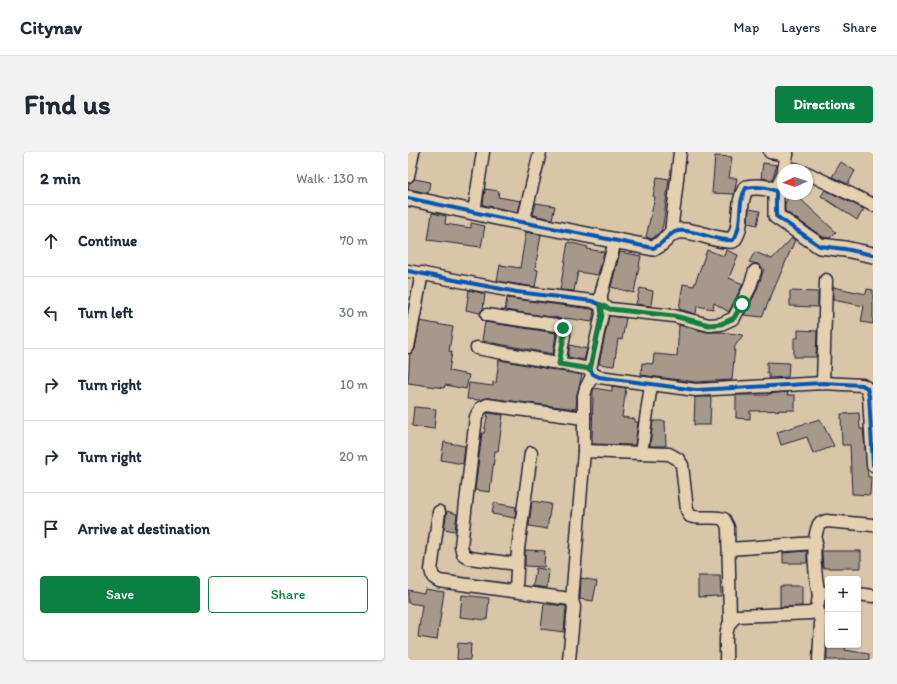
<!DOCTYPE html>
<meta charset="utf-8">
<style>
:root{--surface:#fff;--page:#f2f2f3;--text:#1f2937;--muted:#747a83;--line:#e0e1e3;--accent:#0b8043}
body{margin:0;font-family:Itim,sans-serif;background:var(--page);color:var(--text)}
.controls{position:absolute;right:12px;bottom:12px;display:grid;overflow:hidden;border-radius:4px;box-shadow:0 1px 3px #0004}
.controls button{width:36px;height:36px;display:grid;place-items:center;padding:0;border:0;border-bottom:1px solid var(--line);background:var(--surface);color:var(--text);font:20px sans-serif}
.compass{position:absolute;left:369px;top:12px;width:36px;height:36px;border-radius:50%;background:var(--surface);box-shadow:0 1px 3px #0004;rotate:267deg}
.stop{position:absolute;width:12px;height:12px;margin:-9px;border:3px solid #0b8043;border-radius:50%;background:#fff}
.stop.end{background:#0b8043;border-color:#fff;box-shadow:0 1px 4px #0008}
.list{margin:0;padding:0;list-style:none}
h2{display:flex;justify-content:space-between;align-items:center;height:52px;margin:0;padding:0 16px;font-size:17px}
h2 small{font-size:13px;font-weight:400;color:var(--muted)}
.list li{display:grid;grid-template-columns:26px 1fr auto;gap:12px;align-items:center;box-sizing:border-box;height:72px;padding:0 16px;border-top:1px solid var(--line)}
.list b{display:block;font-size:15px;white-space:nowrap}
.list em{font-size:13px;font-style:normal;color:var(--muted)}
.actions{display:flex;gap:8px;padding:12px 16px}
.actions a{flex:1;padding:9px 0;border:1px solid var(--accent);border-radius:4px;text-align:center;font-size:14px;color:var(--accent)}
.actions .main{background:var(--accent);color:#fff}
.icon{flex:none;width:22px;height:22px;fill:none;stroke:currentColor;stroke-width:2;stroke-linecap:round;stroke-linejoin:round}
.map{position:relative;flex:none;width:465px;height:508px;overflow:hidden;border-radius:4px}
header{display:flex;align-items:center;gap:24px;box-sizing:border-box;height:56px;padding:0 20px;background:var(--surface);border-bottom:1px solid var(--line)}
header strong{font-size:19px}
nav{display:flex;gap:22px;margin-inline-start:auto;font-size:14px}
.intro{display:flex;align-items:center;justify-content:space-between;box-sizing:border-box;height:96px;padding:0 24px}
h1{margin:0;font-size:28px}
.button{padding:10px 18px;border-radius:4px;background:var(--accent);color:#fff;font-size:14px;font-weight:700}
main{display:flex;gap:24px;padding:0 24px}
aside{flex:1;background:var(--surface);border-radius:4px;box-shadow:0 1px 3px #0004}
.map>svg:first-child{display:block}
</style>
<header>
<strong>Citynav</strong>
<nav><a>Map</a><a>Layers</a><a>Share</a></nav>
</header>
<div class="intro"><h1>Find us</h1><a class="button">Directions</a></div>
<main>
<aside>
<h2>2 min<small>Walk · 130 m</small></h2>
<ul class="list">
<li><svg class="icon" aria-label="ahead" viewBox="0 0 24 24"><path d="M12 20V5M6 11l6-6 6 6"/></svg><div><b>Continue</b></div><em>70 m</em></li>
<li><svg class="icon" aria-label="left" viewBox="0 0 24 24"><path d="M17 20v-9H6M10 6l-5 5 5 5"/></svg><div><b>Turn left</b></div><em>30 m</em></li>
<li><svg class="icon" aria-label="right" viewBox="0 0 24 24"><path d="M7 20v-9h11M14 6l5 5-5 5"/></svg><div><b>Turn right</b></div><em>10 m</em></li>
<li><svg class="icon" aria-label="right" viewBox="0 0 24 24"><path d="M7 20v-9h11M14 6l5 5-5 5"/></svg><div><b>Turn right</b></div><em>20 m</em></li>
<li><svg class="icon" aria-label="arrive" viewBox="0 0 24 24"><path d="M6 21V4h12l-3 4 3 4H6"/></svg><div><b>Arrive at destination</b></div></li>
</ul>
<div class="actions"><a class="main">Save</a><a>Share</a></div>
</aside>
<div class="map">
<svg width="465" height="508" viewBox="0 0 465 508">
<rect width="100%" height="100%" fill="#d9c6a8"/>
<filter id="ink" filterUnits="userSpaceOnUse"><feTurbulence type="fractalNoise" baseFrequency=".025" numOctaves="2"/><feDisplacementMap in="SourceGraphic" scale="8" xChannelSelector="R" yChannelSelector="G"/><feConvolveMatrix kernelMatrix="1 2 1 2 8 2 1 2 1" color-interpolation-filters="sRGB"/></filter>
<g filter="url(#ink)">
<g fill="#a6998a" stroke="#22223b">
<polygon points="307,4 324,5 321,26 329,26 326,42 304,41"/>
<polygon points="433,10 447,19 440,32 424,25"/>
<polygon points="355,11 369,13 364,28 353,26"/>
<polygon points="249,25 261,27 255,73 253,79 244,87 238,85 247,45 245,44"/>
<polygon points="7,27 22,30 20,41 0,37 1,31"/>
<polygon points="77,37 91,39 90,45 113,49 110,60 75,53"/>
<polygon points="417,38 456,57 449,68 413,44"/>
<polygon points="381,42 387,42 428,80 422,86 415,85 377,59 377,52"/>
<polygon points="128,51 147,54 144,67 125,63"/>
<polygon points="341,57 352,59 349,73 340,71"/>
<polygon points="24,61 38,64 37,72 63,76 63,71 77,74 73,95 20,88"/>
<polygon points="118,80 133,83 127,117 130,118 127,135 89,129 92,113 112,116"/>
<polygon points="384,86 387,88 354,165 336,163 348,140 356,117 350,112 341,110 347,100 364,107"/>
<polygon points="160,90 180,95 179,97 196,100 190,123 170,120 166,139 152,138"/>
<polygon points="299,98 316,104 318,98 330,103 321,126 335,132 321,160 306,151 305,157 289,154 288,162 271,157 275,132 286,134"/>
<polygon points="212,100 233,104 226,141 203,135"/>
<polygon points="425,135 458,142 459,137 465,138 465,172 453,170 456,154 425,148"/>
<polygon points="232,136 245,139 243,154 228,152"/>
<polygon points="61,138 77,142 75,157 72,161 58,158"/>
<polygon points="382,139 410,140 410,155 382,154"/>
<polygon points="99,146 183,157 186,158 184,170 157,166 157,169 149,166 97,158"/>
<polygon points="201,164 218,166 214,188 210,187 206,214 191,212"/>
<polygon points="12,169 45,175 41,199 44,200 41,219 61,223 58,237 37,233 36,236 0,231 2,202 7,197"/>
<polygon points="77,170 148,181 145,202 74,189"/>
<polygon points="271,173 299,180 313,180 335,183 327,194 324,228 288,230 233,223 234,211 245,212 246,202 269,204"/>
<polygon points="390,178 409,179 408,205 386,205 386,186 390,186"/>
<polygon points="162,193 179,197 176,208 160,205"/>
<polygon points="91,208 174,223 169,242 168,257 80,246 72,248 59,247 61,231 85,234 85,230 88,231"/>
<polygon points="359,210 381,211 380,225 361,226 361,221 359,221"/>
<polygon points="204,234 218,236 214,265 227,267 227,270 230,270 227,293 184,292 185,239 186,236 204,239"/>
<polygon points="380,240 379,243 387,243 387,258 342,259 342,267 328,266 328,243 360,243 360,242"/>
<polygon points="287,245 303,245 302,273 286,273"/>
<polygon points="6,255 28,257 26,277 4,274"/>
<polygon points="80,261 95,263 90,299 87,299 82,340 67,338 74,281 76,281"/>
<polygon points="451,261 452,277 455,277 460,325 463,325 462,343 444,342 442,293 434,293 433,262"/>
<polygon points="412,267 426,294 405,302 399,285 373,293 369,280"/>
<polygon points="245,269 257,269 258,294 242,294"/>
<polygon points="36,290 57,294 55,312 33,308"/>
<polygon points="124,349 143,352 139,377 121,374"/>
<polygon points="86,351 108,355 107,366 84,362"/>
<polygon points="39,359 49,362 47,379 36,377"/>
<polygon points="117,398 137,399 136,415 117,414"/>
<polygon points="399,399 399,411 375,411 375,401"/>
<polygon points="414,399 453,399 453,416 415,416"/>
<polygon points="128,416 141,418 139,436 125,434"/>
<polygon points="290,424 312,424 313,444 290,445"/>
<polygon points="173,426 189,429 185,449 172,447"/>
<polygon points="372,434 394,434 394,454 372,455"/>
<polygon points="17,437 36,440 29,488 10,485 14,453 0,451 0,438 16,441"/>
<polygon points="54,443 81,446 79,468 52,465"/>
<polygon points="136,452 158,454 156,480 133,477"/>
<polygon points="50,491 63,492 62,508 49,508"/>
<polygon points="419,493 438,493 437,498 461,502 461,508 419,508"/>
</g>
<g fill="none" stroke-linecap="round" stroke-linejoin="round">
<g stroke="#22223b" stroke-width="15">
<g id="minor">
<polyline points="362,0 379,3"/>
<polyline points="377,15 390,18"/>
<polyline points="376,18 379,0"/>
<polyline points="399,21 465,53"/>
<polyline points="0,24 5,0"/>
<polyline points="368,39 375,22"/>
<polyline points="66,60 75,0"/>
<polyline points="115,71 132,0"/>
<polyline points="263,81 272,0"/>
<polyline points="207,89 193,143 193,153 202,157 266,164 301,173 313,172 326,166 341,137 347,119"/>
<polyline points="0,119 109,140 184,149 193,153 194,162 182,217 185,222 191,225 288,238 415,231 454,233 459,236 461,244 465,313"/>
<polyline points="79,163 148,173 155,176 156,183 151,212"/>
<polyline points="0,195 14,121"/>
<polyline points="69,196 182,217"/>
<polyline points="415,231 418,128"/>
<path d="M176,299l85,3 9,5 4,6 5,45 3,6c11,4 23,-1 34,3l4,8 2,93"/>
<polyline points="233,301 243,233"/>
<polyline points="31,360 23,418 25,425 31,429 162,447 164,448 166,455 161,508"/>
<polyline points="321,397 408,391"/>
<polyline points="109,412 61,406 55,402 53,394 68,265 73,256 79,253 176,266"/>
<polyline points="108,438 110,397 123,301"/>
<polyline points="450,442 465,444"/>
<path d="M411,444c-4,-19 -8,-55 0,-72l7,-3 47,4"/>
<polyline points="164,448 176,299 176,244 178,236 185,222"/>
<polyline points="409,456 413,470 411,508"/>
<path d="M318,508c1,-16 -4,-35 11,-44l74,-3 6,-5 2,-12 9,-4"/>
</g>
</g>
<g stroke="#22223b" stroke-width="18">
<path id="tertiary" d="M0,46l88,19 157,31c11,-3 14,-15 25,-17 18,-2 36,11 55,9 11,-14 3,-36 13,-52 10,-2 21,-1 30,3v25l44,30 25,3 28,6"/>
</g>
<use href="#minor" stroke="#e5d1af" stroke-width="12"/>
<use href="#tertiary" stroke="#e5d1af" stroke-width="15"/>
<g stroke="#e5d1af" stroke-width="6">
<g id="cycleway">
<path d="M0,46l88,19 157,31c11,-3 14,-15 25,-17 18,-2 36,11 55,9 11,-14 3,-36 13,-52 10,-2 21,-1 30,3v25l44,30 25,3 28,6"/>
<polyline points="0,119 109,140 184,149 193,153 194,162 182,217 185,222 191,225 288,238 415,231 454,233 459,236 461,244 465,313"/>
</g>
</g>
<use href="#cycleway" stroke="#0057b8" stroke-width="4"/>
</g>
</g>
<g fill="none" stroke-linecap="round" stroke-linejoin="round" filter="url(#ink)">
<polyline stroke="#0b8043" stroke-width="5" points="155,176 156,183 151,212 182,217 194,162 193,153 202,157 266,164 301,173 313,172 326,166 334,152"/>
</g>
</svg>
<div class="controls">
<button>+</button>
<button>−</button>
</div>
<svg class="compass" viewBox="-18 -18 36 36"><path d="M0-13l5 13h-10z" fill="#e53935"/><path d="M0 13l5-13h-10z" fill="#747a83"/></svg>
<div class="stop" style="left:334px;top:152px"></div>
<div class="stop end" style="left:155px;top:176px"></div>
</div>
</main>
